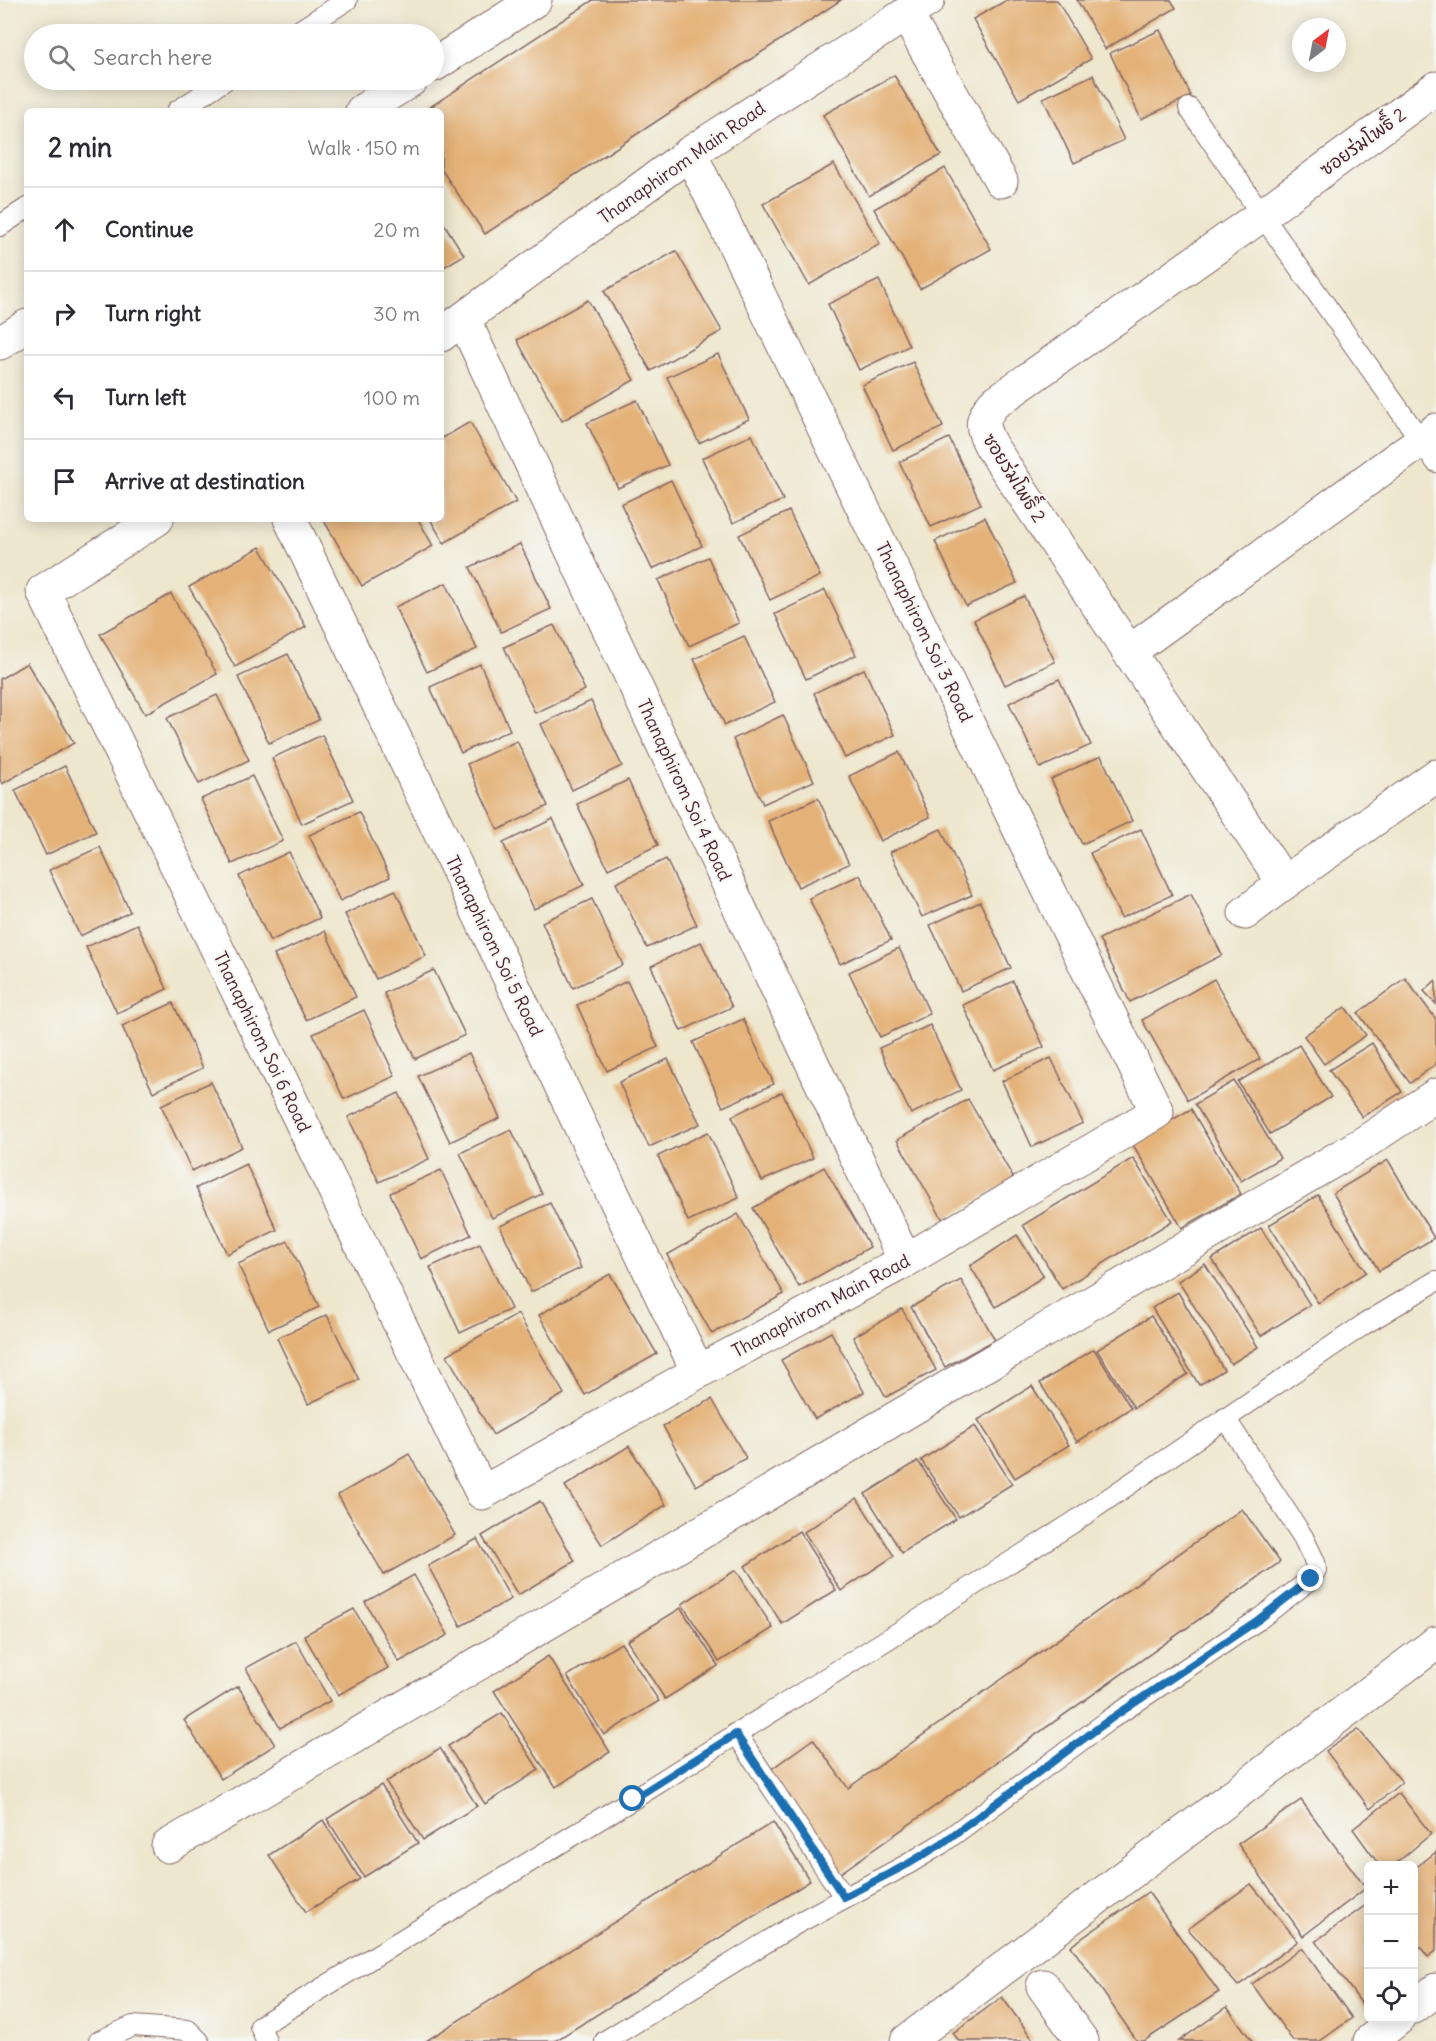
<!DOCTYPE html>
<meta charset="utf-8">
<style>
:root{--surface:#fff;--page:#f7f7f7;--text:#2b2b33;--muted:#7c7c81;--line:#e1e1e2}
body{margin:0;font-family:Delius,"Playpen Sans Thai",sans-serif;background:var(--page);color:var(--text)}
.controls{position:absolute;right:18px;bottom:18px;display:grid;overflow:hidden;border-radius:9px;box-shadow:0 3px 15px #0003}
.controls button{width:54px;height:54px;display:grid;place-items:center;padding:0;border:0;border-bottom:2px solid var(--line);background:var(--surface);color:var(--text);font:30px sans-serif}
.compass{position:absolute;left:1292px;top:18px;width:54px;height:54px;border-radius:50%;background:var(--surface);box-shadow:0 3px 15px #0003;rotate:32deg}
.stop{position:absolute;width:18px;height:18px;margin:-14px;border:4px solid #1f6fb2;border-radius:50%;background:#fff}
.stop.end{background:#1f6fb2;border-color:#fff;box-shadow:0 2px 6px #0008}
.list{margin:0;padding:0;list-style:none}
h2{display:flex;justify-content:space-between;align-items:center;height:78px;margin:0;padding:0 24px;font-size:26px}
h2 small{font-size:20px;font-weight:400;color:var(--muted)}
.list li{display:grid;grid-template-columns:39px 1fr auto;gap:18px;align-items:center;box-sizing:border-box;height:84px;padding:0 24px;border-top:2px solid var(--line)}
.list b{display:block;font-size:22px;white-space:nowrap}
.list em{font-size:20px;font-style:normal;color:var(--muted)}
.icon{flex:none;width:33px;height:33px;fill:none;stroke:currentColor;stroke-width:2;stroke-linecap:round;stroke-linejoin:round}
.map{position:relative;flex:none;width:1436px;height:2041px;overflow:hidden}
.search{position:absolute;background:var(--surface);box-shadow:0 3px 15px #0003;left:24px;top:24px;width:420px;height:66px;display:flex;align-items:center;gap:15px;box-sizing:border-box;padding:0 21px;border-radius:33px;color:var(--muted);font-size:22px}
.panel{position:absolute;background:var(--surface);box-shadow:0 3px 15px #0003;left:24px;top:108px;width:420px;height:414px;border-radius:9px}
.map>svg:first-child{display:block}
</style>
<div class="map">
<svg width="1436" height="2041" viewBox="0 0 1436 2041">
<rect width="100%" height="100%" fill="#f6f6f2"/>
<filter id="ink" filterUnits="userSpaceOnUse"><feTurbulence type="fractalNoise" baseFrequency=".0167" numOctaves="2"/><feDisplacementMap in="SourceGraphic" scale="12" xChannelSelector="R" yChannelSelector="G"/><feConvolveMatrix kernelMatrix="1 2 1 2 8 2 1 2 1" color-interpolation-filters="sRGB"/></filter>
<filter id="wash" filterUnits="userSpaceOnUse"><feTurbulence type="fractalNoise" baseFrequency=".008" numOctaves="4" result="noise"/><feDisplacementMap in="SourceGraphic" scale="24" xChannelSelector="R" yChannelSelector="G"/><feGaussianBlur stdDeviation="1.35" result="paint"/><feColorMatrix in="noise" values="0 0 0 0 0 0 0 0 0 0 0 0 0 0 0 0 0 1.4 0 .05"/><feComposite in="paint" operator="in"/></filter>
<g filter="url(#wash)">
<rect width="100%" height="100%" fill="#eee7ce"/>
<g id="blocks">
<g fill="#e4b279">
<polygon points="593,0 841,0 485,234 441,169 441,111 424,111"/>
<polygon points="1007,0 1057,0 1091,59 1019,100 973,19"/>
<polygon points="1077,0 1171,0 1176,8 1105,49"/>
<polygon points="1160,30 1191,96 1141,119 1110,53"/>
<polygon points="894,75 941,155 869,196 823,115"/>
<polygon points="1093,75 1124,140 1074,163 1043,98"/>
<polygon points="834,164 880,244 809,285 763,204"/>
<polygon points="945,168 991,249 920,289 874,209"/>
<polygon points="441,219 464,255 441,269"/>
<polygon points="676,251 722,331 651,371 604,291"/>
<polygon points="879,280 909,346 859,370 828,304"/>
<polygon points="588,300 634,380 562,421 517,340"/>
<polygon points="718,354 749,419 699,443 667,377"/>
<polygon points="913,362 943,427 893,450 862,385"/>
<polygon points="637,400 668,465 618,488 587,423"/>
<polygon points="470,422 516,502 444,543 430,519 441,519 441,439"/>
<polygon points="752,435 783,500 733,523 702,458"/>
<polygon points="949,438 981,504 931,527 899,462"/>
<polygon points="671,480 702,546 652,569 621,504"/>
<polygon points="789,511 820,576 770,600 739,535"/>
<polygon points="985,517 1017,583 966,606 935,541"/>
<polygon points="323,519 418,519 433,546 362,586"/>
<polygon points="520,544 551,609 501,632 470,567"/>
<polygon points="260,547 306,627 235,667 189,587"/>
<polygon points="708,557 739,623 689,646 658,580"/>
<polygon points="446,583 477,649 427,672 395,607"/>
<polygon points="825,590 856,655 806,679 775,614"/>
<polygon points="171,594 217,674 145,714 100,634"/>
<polygon points="1024,596 1055,662 1005,685 974,620"/>
<polygon points="554,625 585,690 535,713 504,647"/>
<polygon points="744,636 775,702 725,725 694,659"/>
<polygon points="288,654 319,720 269,743 238,677"/>
<polygon points="27,663 74,743 2,784 0,780 0,679"/>
<polygon points="480,664 510,730 461,753 430,687"/>
<polygon points="864,669 895,735 845,758 814,693"/>
<polygon points="1059,679 1091,745 1040,768 1009,703"/>
<polygon points="217,695 249,760 199,784 167,718"/>
<polygon points="591,701 622,766 572,790 541,724"/>
<polygon points="783,715 814,781 763,804 733,739"/>
<polygon points="322,735 353,800 302,824 272,758"/>
<polygon points="517,741 548,806 498,830 467,764"/>
<polygon points="899,752 930,817 880,841 849,776"/>
<polygon points="1101,756 1132,821 1082,844 1051,779"/>
<polygon points="65,766 96,832 46,855 15,790"/>
<polygon points="252,776 283,841 232,864 201,799"/>
<polygon points="628,780 658,845 608,869 577,804"/>
<polygon points="818,798 849,864 798,887 768,821"/>
<polygon points="359,812 390,877 340,901 309,835"/>
<polygon points="553,819 584,885 534,909 503,843"/>
<polygon points="941,829 972,895 922,917 890,852"/>
<polygon points="1141,829 1172,895 1121,918 1090,853"/>
<polygon points="100,847 130,912 80,936 49,870"/>
<polygon points="289,852 320,918 270,941 239,876"/>
<polygon points="666,859 697,925 647,948 616,883"/>
<polygon points="860,875 891,940 840,964 809,898"/>
<polygon points="395,890 426,956 376,979 345,914"/>
<polygon points="1191,894 1222,955 1130,1002 1099,939"/>
<polygon points="592,899 623,965 573,988 542,922"/>
<polygon points="980,902 1011,968 961,991 930,925"/>
<polygon points="137,924 167,989 117,1013 86,947"/>
<polygon points="325,931 356,997 306,1020 274,955"/>
<polygon points="701,942 732,1007 681,1031 651,966"/>
<polygon points="899,948 930,1014 880,1037 849,972"/>
<polygon points="434,970 465,1035 415,1059 384,993"/>
<polygon points="1405,978 1436,1019 1436,1064 1410,1083 1358,1013"/>
<polygon points="1214,979 1260,1059 1188,1100 1142,1020"/>
<polygon points="1436,980 1436,1004 1424,991"/>
<polygon points="627,981 658,1047 607,1071 577,1005"/>
<polygon points="1013,981 1044,1047 993,1070 963,1005"/>
<polygon points="173,1003 203,1068 153,1092 122,1026"/>
<polygon points="1345,1007 1366,1035 1324,1064 1304,1036"/>
<polygon points="364,1010 395,1076 344,1099 313,1034"/>
<polygon points="743,1019 774,1084 723,1107 693,1042"/>
<polygon points="930,1025 961,1090 911,1114 879,1048"/>
<polygon points="1372,1043 1402,1092 1362,1117 1329,1070"/>
<polygon points="1299,1045 1331,1097 1270,1134 1238,1082"/>
<polygon points="469,1053 500,1118 450,1142 418,1076"/>
<polygon points="1051,1058 1083,1123 1032,1147 1002,1081"/>
<polygon points="668,1059 700,1124 649,1147 619,1082"/>
<polygon points="1234,1081 1280,1158 1241,1181 1195,1104"/>
<polygon points="211,1082 242,1147 192,1171 161,1105"/>
<polygon points="782,1092 813,1158 762,1181 732,1116"/>
<polygon points="399,1093 429,1159 379,1182 348,1117"/>
<polygon points="968,1099 1014,1179 943,1220 897,1140"/>
<polygon points="1191,1109 1241,1194 1182,1228 1132,1143"/>
<polygon points="511,1129 542,1194 492,1218 460,1153"/>
<polygon points="708,1132 739,1198 688,1221 658,1156"/>
<polygon points="1133,1158 1172,1221 1062,1289 1023,1225"/>
<polygon points="1388,1160 1434,1238 1379,1271 1333,1193"/>
<polygon points="246,1164 277,1230 227,1254 196,1188"/>
<polygon points="824,1167 870,1247 799,1287 753,1208"/>
<polygon points="441,1170 471,1235 421,1259 390,1193"/>
<polygon points="1318,1195 1366,1272 1318,1303 1269,1225"/>
<polygon points="550,1203 581,1268 531,1292 500,1226"/>
<polygon points="738,1214 784,1294 712,1334 667,1255"/>
<polygon points="1261,1228 1310,1305 1261,1336 1212,1259"/>
<polygon points="1017,1235 1044,1276 996,1307 970,1266"/>
<polygon points="288,1241 319,1307 269,1330 238,1264"/>
<polygon points="480,1244 511,1309 460,1333 430,1267"/>
<polygon points="1205,1264 1258,1347 1231,1364 1178,1281"/>
<polygon points="610,1274 657,1354 585,1395 539,1315"/>
<polygon points="961,1280 995,1340 945,1367 911,1307"/>
<polygon points="1178,1292 1224,1370 1199,1385 1152,1308"/>
<polygon points="902,1309 936,1370 886,1397 853,1337"/>
<polygon points="518,1314 564,1394 493,1435 447,1355"/>
<polygon points="327,1315 359,1380 308,1404 277,1338"/>
<polygon points="1151,1316 1188,1374 1134,1408 1097,1350"/>
<polygon points="831,1332 864,1392 815,1419 781,1360"/>
<polygon points="1094,1349 1131,1408 1077,1442 1040,1383"/>
<polygon points="1032,1386 1069,1445 1015,1478 978,1420"/>
<polygon points="712,1399 746,1458 696,1486 663,1426"/>
<polygon points="975,1426 1012,1484 959,1517 921,1460"/>
<polygon points="629,1446 666,1505 602,1545 565,1486"/>
<polygon points="409,1454 455,1535 384,1575 338,1495"/>
<polygon points="918,1461 956,1519 902,1553 865,1494"/>
<polygon points="857,1498 894,1556 841,1591 804,1532"/>
<polygon points="540,1501 575,1561 518,1595 482,1536"/>
<polygon points="1242,1509 1280,1562 839,1874 766,1773 813,1739 848,1788"/>
<polygon points="799,1531 836,1590 782,1624 745,1566"/>
<polygon points="477,1539 511,1599 461,1626 428,1566"/>
<polygon points="736,1570 773,1628 719,1662 682,1604"/>
<polygon points="414,1575 448,1635 399,1662 365,1602"/>
<polygon points="681,1608 718,1666 665,1699 627,1641"/>
<polygon points="354,1609 388,1668 338,1695 304,1635"/>
<polygon points="296,1641 330,1701 280,1728 246,1668"/>
<polygon points="621,1643 659,1701 604,1735 567,1676"/>
<polygon points="548,1656 610,1752 556,1787 494,1691"/>
<polygon points="238,1686 275,1745 221,1779 184,1720"/>
<polygon points="502,1713 539,1770 485,1804 448,1746"/>
<polygon points="1358,1729 1402,1782 1370,1809 1326,1751"/>
<polygon points="440,1748 477,1806 423,1840 386,1782"/>
<polygon points="381,1785 418,1843 364,1877 327,1819"/>
<polygon points="1399,1793 1431,1834 1393,1866 1380,1866 1353,1829"/>
<polygon points="1301,1800 1366,1888 1303,1936 1238,1844"/>
<polygon points="323,1820 360,1879 306,1912 269,1855"/>
<polygon points="773,1822 810,1881 555,2041 426,2041"/>
<polygon points="1436,1852 1436,1951 1428,1957 1414,1939 1414,1869"/>
<polygon points="1251,1884 1298,1941 1238,1986 1188,1929"/>
<polygon points="1148,1892 1219,1992 1144,2041 1137,2041 1071,1946"/>
<polygon points="1366,1905 1368,1909 1368,2010 1367,2011 1316,1941"/>
<polygon points="1302,1948 1352,2018 1320,2041 1293,2041 1252,1984"/>
<polygon points="1002,1997 1034,2041 959,2041 953,2033"/>
<polygon points="1227,2007 1252,2041 1179,2041"/>
</g>
</g>
</g>
<g filter="url(#ink)">
<use href="#blocks" fill-opacity="0" stroke="#836564" stroke-width="1.5"/>
<g fill="none" stroke-linecap="round" stroke-linejoin="round">
<g stroke="#836564" stroke-width="22">
<g id="lane">
<polyline points="294,34 347,0"/>
<polyline points="1189,108 1262,215 1436,462"/>
<polyline points="177,111 225,80"/>
<polyline points="0,226 27,208"/>
<polyline points="736,1733 844,1897"/>
<polyline points="99,2041 133,2026 188,2030 199,2041"/>
<polyline points="266,2041 260,2026 633,1799 1071,1524 1363,1325 1436,1281"/>
<polyline points="605,2041 796,1924 908,1864 941,1844 1109,1720 1258,1620 1311,1579 1316,1570 1315,1562 1303,1537 1225,1418"/>
</g>
</g>
<g stroke="#836564" stroke-width="35">
<g id="street">
<polyline points="906,14 1001,181"/>
<polyline points="434,65 535,0"/>
<polyline points="362,111 411,80"/>
<polyline points="464,320 905,1261"/>
<polyline points="441,335 690,153 928,0"/>
<polyline points="0,343 27,326"/>
<polyline points="157,519 43,591 482,1493 698,1372 905,1261 1157,1112 690,153"/>
<polyline points="290,519 698,1372"/>
<polyline points="1129,652 1436,430"/>
<path d="M1284,883l-293,-437c-10,-20 -11,-24 2,-42l269,-189 174,-127"/>
<polyline points="1245,913 1284,883 1436,776"/>
<polyline points="168,1846 1367,1141 1436,1095"/>
<polyline points="1043,1986 1082,2041"/>
<polyline points="1414,2007 1436,1990"/>
<polyline points="907,2041 1436,1643"/>
<polyline points="1370,2041 1399,2018"/>
</g>
</g>
<use href="#lane" stroke="#fff" stroke-width="20"/>
<use href="#street" stroke="#fff" stroke-width="33"/>
</g>
</g>
<g fill="none" stroke-linecap="round" stroke-linejoin="round" filter="url(#ink)">
<polyline stroke="#1f6fb2" stroke-width="8" points="633,1799 736,1734 844,1897 908,1864 941,1844 1109,1720 1258,1620 1311,1579"/>
</g>
<g text-anchor="middle" stroke-width="4.5" stroke-linejoin="round" paint-order="stroke">
<g font-size="18" fill="#4a1f2b" stroke="#f6f6f2">
<text transform="translate(1363 142) rotate(-36)" y="6">ซอยร่มโพธิ์ 2</text>
<text transform="translate(682 163) rotate(-35)" y="6">Thanaphirom Main Road</text>
<text transform="translate(1014 478) rotate(58)" y="6">ซอยร่มโพธิ์ 2</text>
<text transform="translate(924 632) rotate(64)" y="6">Thanaphirom Soi 3 Road</text>
<text transform="translate(684 790) rotate(65)" y="6">Thanaphirom Soi 4 Road</text>
<text transform="translate(494 946) rotate(64)" y="6">Thanaphirom Soi 5 Road</text>
<text transform="translate(262 1042) rotate(64)" y="6">Thanaphirom Soi 6 Road</text>
<text transform="translate(821 1306) rotate(-28)" y="6">Thanaphirom Main Road</text>
</g>
</g>
</svg>
<div class="controls">
<button>+</button>
<button>−</button>
<button><svg class="icon" aria-label="locate" viewBox="0 0 24 24"><circle cx="12" cy="12" r="6"/><path d="M12 2v4M12 18v4M2 12h4M18 12h4"/></svg></button>
</div>
<svg class="compass" viewBox="-18 -18 36 36"><path d="M0-13l5 13h-10z" fill="#e53935"/><path d="M0 13l5-13h-10z" fill="#7c7c81"/></svg>
<div class="stop" style="left:633px;top:1799px"></div>
<div class="stop end" style="left:1311px;top:1579px"></div>
<div class="search"><svg class="icon" aria-label="search" viewBox="0 0 24 24"><circle cx="10" cy="10" r="6"/><path d="M15 15l6 6"/></svg>Search here</div>
<section class="panel">
<h2>2 min<small>Walk · 150 m</small></h2>
<ul class="list">
<li><svg class="icon" aria-label="ahead" viewBox="0 0 24 24"><path d="M12 20V5M6 11l6-6 6 6"/></svg><div><b>Continue</b></div><em>20 m</em></li>
<li><svg class="icon" aria-label="right" viewBox="0 0 24 24"><path d="M7 20v-9h11M14 6l5 5-5 5"/></svg><div><b>Turn right</b></div><em>30 m</em></li>
<li><svg class="icon" aria-label="left" viewBox="0 0 24 24"><path d="M17 20v-9H6M10 6l-5 5 5 5"/></svg><div><b>Turn left</b></div><em>100 m</em></li>
<li><svg class="icon" aria-label="arrive" viewBox="0 0 24 24"><path d="M6 21V4h12l-3 4 3 4H6"/></svg><div><b>Arrive at destination</b></div></li>
</ul>
</section>
</div>
